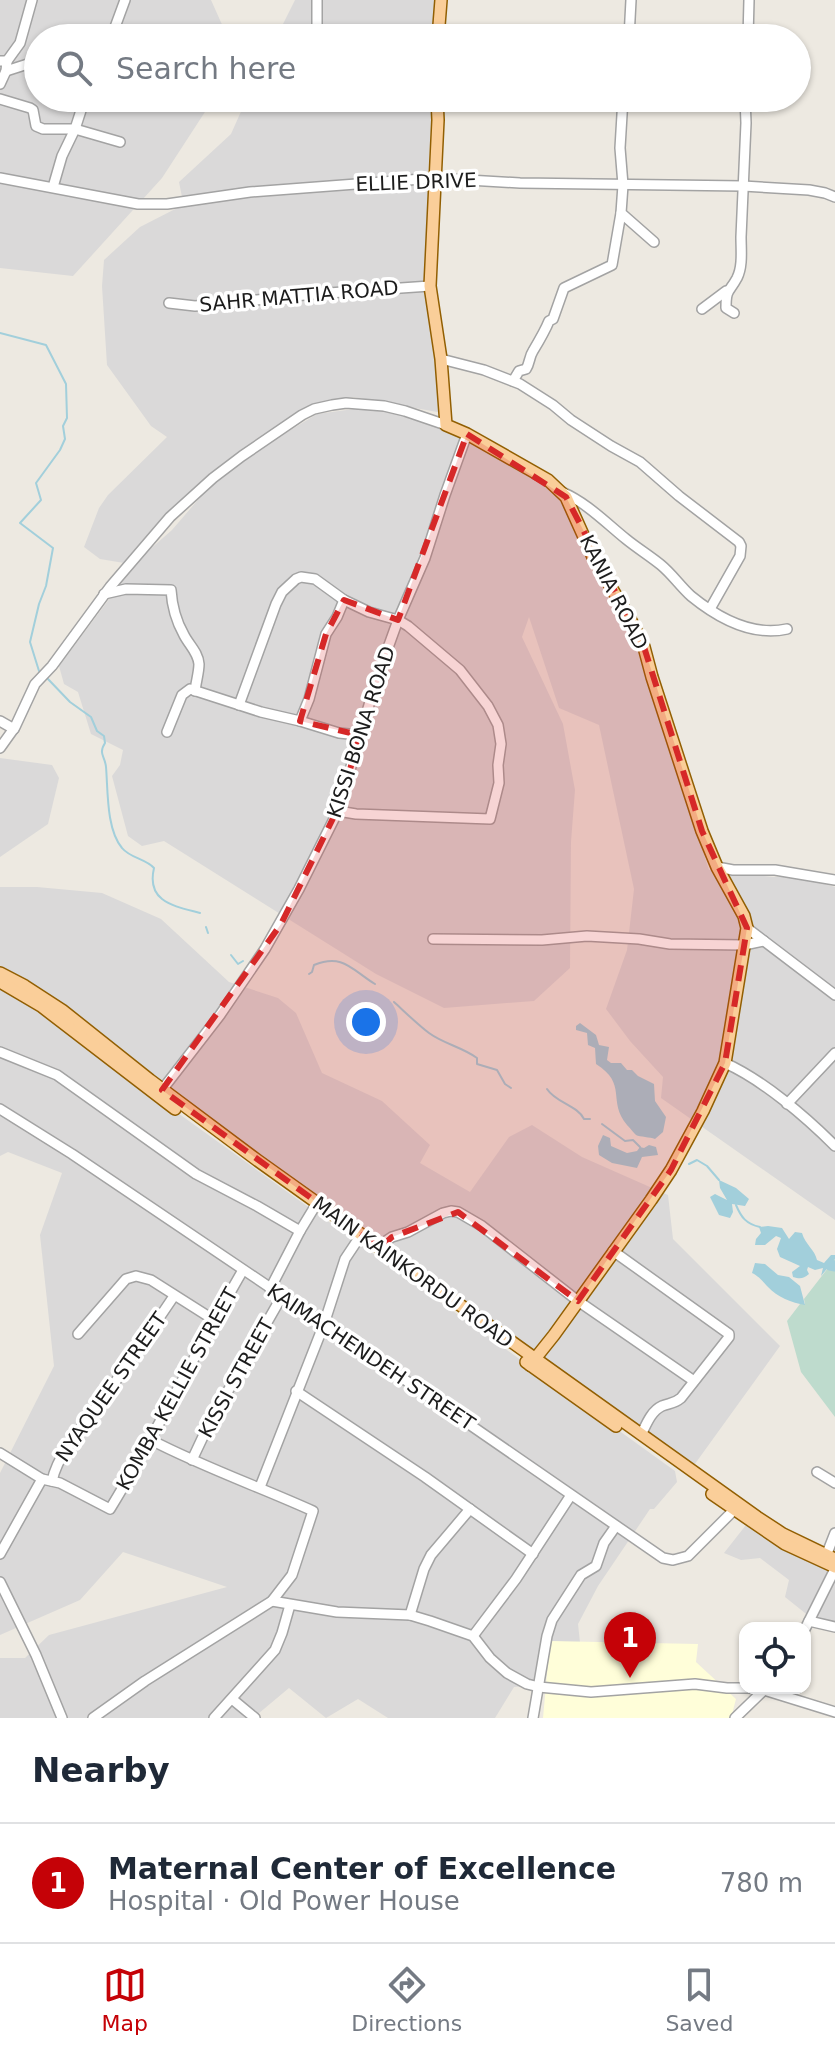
<!DOCTYPE html>
<meta charset="utf-8">
<style>
:root{--surface:#fff;--page:#f2f2f3;--text:#1f2937;--muted:#747a83;--line:#e0e1e3;--accent:#c50207}
body{margin:0;font-family:"DejaVu Sans",sans-serif;background:var(--page);color:var(--text)}
.controls{position:absolute;right:24px;bottom:24px;display:grid;overflow:hidden;border-radius:16px;box-shadow:0 2px 6px #0004}
.controls button{width:72px;height:72px;display:grid;place-items:center;padding:0;border:0;border-bottom:2px solid var(--line);background:var(--surface);color:var(--text);font:40px sans-serif}
.you{position:absolute;left:366px;top:1022px;width:28px;height:28px;margin:-20px;border:6px solid #fff;border-radius:50%;background:#1a73e8;box-shadow:0 0 0 12px #1a73e833}
.badge{display:grid;place-items:center;width:52px;height:52px;border-radius:50%;background:var(--accent);color:#fff;font-size:26px;font-weight:700}
.pin{position:absolute;translate:-50% -66px;filter:drop-shadow(0 2px 4px #0008)}
.pin::after{content:'';position:absolute;top:42px;width:28px;height:24px;background:inherit;clip-path:polygon(0 0,100% 0,50% 100%)}
.list{margin:0;padding:0;list-style:none}
h2{display:flex;justify-content:space-between;align-items:center;height:104px;margin:0;padding:0 32px;font-size:34px}
h2 small{font-size:26px;font-weight:400;color:var(--muted)}
.list li{display:grid;grid-template-columns:52px 1fr auto;gap:24px;align-items:center;box-sizing:border-box;height:120px;padding:0 32px;border-top:2px solid var(--line)}
.list b{display:block;font-size:30px;white-space:nowrap}
.list p{margin:0;font-size:26px;white-space:nowrap;color:var(--muted)}
.list em{font-size:26px;font-style:normal;color:var(--muted)}
.icon{flex:none;width:44px;height:44px;fill:none;stroke:currentColor;stroke-width:2;stroke-linecap:round;stroke-linejoin:round}
.map{position:relative;flex:none;width:835px;height:1718px;overflow:hidden}
.search{position:absolute;background:var(--surface);box-shadow:0 2px 6px #0004;left:24px;right:24px;top:24px;height:88px;display:flex;align-items:center;gap:20px;box-sizing:border-box;padding:0 28px;border-radius:44px;color:var(--muted);font-size:30px}
.sheet{height:224px;background:var(--surface)}
nav{display:flex;justify-content:space-around;align-items:center;box-sizing:border-box;height:112px;border-top:2px solid var(--line);background:var(--surface);font-size:22px;color:var(--muted)}
nav a{display:grid;justify-items:center;gap:4px}
nav .on{color:var(--accent)}
.map>svg:first-child{display:block}
</style>
<div class="map">
<svg width="835" height="1718" viewBox="0 0 835 1718">
<rect width="100%" height="100%" fill="#ede9e1"/>
<g fill="#dad9d9">
<polygon points="0,0 211,0 228,38 38,38 38,98 214,98 162,178 73,276 0,268"/>
<polygon points="295,0 438,0 436,38 276,38"/>
<polygon points="247,98 433,98 428,175 182,197 179,182 231,134"/>
<polygon points="431,181 429,279 443,413 353,397 310,407 176,510 124,563 100,559 84,547 99,508 108,495 167,437 151,426 107,365 102,286 104,260 140,227 183,205 297,191"/>
<polygon points="376,406 451,426 554,486 567,503 596,576 637,647 709,870 773,877 800,877 835,887 835,1220 661,1098 663,1077 630,1041 606,1009 627,950 634,889 599,725 559,708 529,617 522,637 563,724 575,790 571,842 570,968 534,1001 444,1008 376,974 164,841 142,846 128,836 112,776 120,765 123,750 91,734 78,692 64,684 59,666 140,558 172,530 209,487 246,457 317,414"/>
<polygon points="0,758 52,765 59,778 48,824 0,857"/>
<polygon points="0,887 37,887 102,893 161,919 229,982 278,998 296,1013 322,1073 382,1101 430,1145 420,1163 470,1192 509,1137 532,1125 582,1157 668,1195 673,1239 780,1346 692,1468 0,971"/>
<polygon points="0,989 18,998 675,1471 677,1482 654,1509 650,1509 598,1586 578,1624 580,1643 546,1641 537,1685 514,1687 495,1718 388,1718 358,1699 326,1718 289,1688 253,1718 0,1718 0,1658 25,1658 49,1635 227,1587 123,1552 80,1600 0,1635 0,1473 54,1366 40,1235 62,1173 8,1152 0,1156"/>
<polygon points="746,1525 807,1560 835,1572 835,1629 810,1617 785,1597 789,1580 760,1558 741,1560 724,1553"/>
</g>
<polygon fill="#fffed9" points="550,1641 698,1644 696,1662 736,1699 731,1718 543,1718"/>
<polygon fill="#bedbcd" points="835,1259 835,1417 801,1372 787,1321 800,1304 805,1304 804,1299"/>
<g fill="#a2cfdb">
<path d="M580,1023l16,12 3,10 10,2 -2,13 4,3h10l6,7h5l6,6 16,8 1,17 11,16 -3,15 -8,7c-5,-2 -15,-2 -19,-4 -1,-1 -8,-9 -9,-10 -20,-24 1,-41 -31,-61l-1,-16 -7,-3 -1,-12 -11,-3v-4z"/>
<polygon points="603,1135 610,1138 611,1146 627,1153 637,1151 640,1147 644,1148 649,1145 656,1147 658,1155 642,1157 637,1168 612,1163 599,1155 598,1146"/>
<polygon points="719,1180 736,1188 749,1199 745,1206 732,1204 733,1212 730,1218 719,1215 710,1197 715,1194 727,1200 720,1188"/>
<path d="M768,1226l14,2 7,11 6,-7 7,1c3,11 13,17 15,27l7,3 7,-8h4v4l-14,17 2,-8 -8,2 -7,-3 -1,3 2,4c-6,5 -9,5 -16,3l-1,-5 8,-6 -20,-9 -3,-8 4,-11 -5,-2 -11,9h-10l1,-6 5,-6 -2,-6z"/>
<path d="M755,1263l10,1 13,11 11,2 11,9 5,19c-13,-2 -28,-8 -37,-18 -6,-6 -8,-10 -16,-14z"/>
</g>
<g fill="none" stroke-linecap="round" stroke-linejoin="round">
<g stroke="#a2cfdb" stroke-width="2">
<polyline points="0,333 46,345 66,384 67,418 63,426 65,439 60,450 36,483 41,500 20,523 53,548 46,586 39,604 30,642 39,671 42,673"/>
<path d="M47,678l23,24 21,15 6,14 7,5 1,7c-7,11 0,13 1,24 2,22 0,62 16,81 8,10 24,11 32,20 -8,34 20,38 46,45"/>
<polyline points="206,927 208,933"/>
<polyline points="231,955 238,964 243,961"/>
<path d="M309,974l3,-2 2,-7c29,-12 38,5 61,19"/>
<path d="M394,1002c11,10 23,22 35,31 15,11 33,14 48,25v6l20,6 8,14 6,4"/>
<path d="M547,1089c9,14 30,16 37,30h6"/>
<polyline points="602,1124 625,1141 633,1140 640,1147"/>
<polyline points="689,1164 697,1160 707,1166 719,1180"/>
<path d="M736,1205c5,12 10,19 24,22"/>
</g>
<polyline stroke="#a2cfdb" stroke-width="11" points="830,1265 835,1266"/>
<g stroke="#a3a3a3" stroke-width="12">
<g id="minor">
<polyline points="111,38 125,0"/>
<polyline points="317,38 317,0"/>
<polyline points="629,38 631,0"/>
<polyline points="748,38 749,0"/>
<polyline points="0,61 7,61 6,71 0,84"/>
<polyline points="7,61 20,43 32,0"/>
<polyline points="6,71 34,62 38,63"/>
<polyline points="623,98 620,148 623,185 621,213 654,242"/>
<polyline points="0,99 30,108 33,110 36,126 43,129 75,129 120,142"/>
<polyline points="0,178 138,204 167,204 250,192 435,178 520,183 743,186 809,190 825,193 835,197"/>
<polyline points="53,187 62,156 75,129 85,98"/>
<polyline points="169,303 195,306 217,304 314,294 430,286"/>
<polyline points="702,309 726,291"/>
<path d="M734,313l-8,-5c0,-20 3,-15 11,-30 6,-12 4,-28 4,-41l5,-114 -1,-25"/>
<polyline points="441,359 484,370 520,384 553,405 571,420 611,446 640,462 679,496 739,542 741,546 740,556 710,609"/>
<path d="M513,381l6,-10 7,-2c4,-6 3,-12 7,-18 6,-10 12,-20 16,-30l4,-2 11,-31 48,-23 9,-52"/>
<path d="M562,492c25,11 43,30 64,47 11,9 24,17 35,26 11,9 19,21 30,31 27,22 60,41 96,33"/>
<path d="M104,594l22,-5 45,1c1,16 5,31 13,45 5,10 14,17 15,29 0,8 -3,18 -4,27"/>
<polyline points="239,705 276,604 282,592 296,579 301,577 315,579 344,600 369,612 398,620 408,626 460,670 488,706 498,725 501,744 498,765 499,783 490,819 356,814 338,811"/>
<polyline points="0,721 14,729"/>
<polyline points="300,721 309,699 326,634 337,617 344,600"/>
<polyline points="167,732 182,695 190,689 261,712 300,721 339,733 359,735"/>
<polyline points="0,748 15,727 35,684 52,666 110,587 170,517 213,478 242,456 302,415 314,409 332,405 346,403 384,406 405,411 446,425"/>
<polyline points="717,867 733,870 775,870 835,880"/>
<polyline points="747,928 835,995"/>
<polyline points="433,939 542,940 587,936 639,939 670,944 744,945 764,941"/>
<polyline points="0,1052 57,1075 196,1174 257,1206 300,1231"/>
<path d="M725,1063c38,17 81,54 110,83"/>
<polyline points="162,1090 220,1015 265,949 299,889 338,811 376,681 398,620 425,558 445,495 467,434"/>
<polyline points="787,1104 835,1053"/>
<polyline points="0,1109 72,1154 324,1324 663,1558 673,1560 688,1556 737,1507"/>
<polyline points="380,1248 386,1241 392,1237 408,1232 443,1213 451,1211 458,1212 482,1226 578,1301 694,1381"/>
<path d="M613,1251l116,83v3l-48,61c-7,6 -12,5 -19,8 -11,5 -16,19 -21,29"/>
<polyline points="270,1289 300,1231 317,1203"/>
<polyline points="78,1334 126,1279 136,1276 151,1280 214,1320"/>
<polyline points="296,1391 425,1477 533,1554"/>
<path d="M0,1453l42,26 18,4 50,26c48,-78 87,-160 133,-239"/>
<polyline points="192,1460 208,1426 282,1296"/>
<polyline points="817,1472 835,1483"/>
<path d="M52,1481c6,-29 35,-60 52,-83 24,-34 47,-68 70,-102"/>
<polyline points="260,1487 324,1324 345,1259 361,1235"/>
<polyline points="0,1554 42,1479"/>
<polyline points="826,1556 835,1533"/>
<polyline points="0,1582 36,1655 62,1718"/>
<polyline points="272,1601 337,1612 410,1615 430,1621 473,1636 490,1658 507,1673 527,1684 539,1687 591,1692 695,1684 727,1688 749,1688 764,1690 835,1712"/>
<polyline points="410,1615 424,1569 431,1555 470,1509"/>
<polyline points="809,1621 835,1627"/>
<polyline points="805,1629 835,1569"/>
<polyline points="473,1636 516,1579 571,1495"/>
<polyline points="232,1699 255,1718"/>
<path d="M93,1718l52,-37 127,-80 20,-26 21,-64c-53,-24 -110,-44 -162,-71"/>
<polyline points="214,1718 275,1650 282,1633 290,1605"/>
<polyline points="533,1718 547,1636 552,1620 581,1575 596,1566 604,1543 616,1526"/>
<polyline points="735,1718 766,1688"/>
</g>
</g>
<g stroke="#925f02" stroke-width="14">
<g id="major">
<polyline points="438,38 441,0"/>
<polyline points="437,98 438,120 430,286 441,359 446,425 467,434 548,480 566,497 593,557 630,619 644,647 652,677 702,831 717,867 744,916 747,928 725,1063 703,1111 671,1170 651,1200 554,1335 530,1365"/>
<polyline points="0,973 25,986 62,1010 150,1080 257,1160 757,1517 783,1534 835,1559"/>
<polyline points="0,982 41,1006 175,1109"/>
<polyline points="526,1362 616,1426"/>
<polyline points="712,1494 785,1544 835,1567"/>
</g>
</g>
<use href="#minor" stroke="#fff" stroke-width="9"/>
<use href="#major" stroke="#face99" stroke-width="11"/>
</g>
<path fill="#d62828" fill-opacity="0.2" stroke="#d62828" stroke-width="6" stroke-dasharray="16 10" stroke-linejoin="round" d="M467,434l99,63 78,150 58,184 45,97 -22,135 -54,107 -93,131 -120,-89 -66,25 -12,11 -218,-158 119,-166 61,-124 17,-65 -59,-14 26,-87 18,-34 54,20z"/>
<g text-anchor="middle" stroke-width="7" stroke-linejoin="round" paint-order="stroke">
<g font-size="20" fill="#1c1c1c" stroke="#fff">
<text transform="translate(416 182) rotate(-2)" y="7">ELLIE DRIVE</text>
<text transform="translate(299 296) rotate(-5)" y="7">SAHR MATTIA ROAD</text>
<text transform="translate(614 592) rotate(63)" y="7">KANIA ROAD</text>
<text transform="translate(361 732) rotate(-72)" y="7">KISSI BONA ROAD</text>
<text transform="translate(413 1272) rotate(36)" y="7">MAIN KAINKORDU ROAD</text>
<text transform="translate(371 1357) rotate(34)" y="7">KAIMACHENDEH STREET</text>
<text transform="translate(236 1378) rotate(-61)" y="7">KISSI STREET</text>
<text transform="translate(111 1387) rotate(-55)" y="7">NYAQUEE STREET</text>
<text transform="translate(177 1389) rotate(-61)" y="7">KOMBA KELLIE STREET</text>
</g>
</g>
</svg>
<div class="controls">
<button><svg class="icon" aria-label="locate" viewBox="0 0 24 24"><circle cx="12" cy="12" r="6"/><path d="M12 2v4M12 18v4M2 12h4M18 12h4"/></svg></button>
</div>
<div class="you"></div>
<div class="pin badge" style="left:630px;top:1678px">1</div>
<div class="search"><svg class="icon" aria-label="search" viewBox="0 0 24 24"><circle cx="10" cy="10" r="6"/><path d="M15 15l6 6"/></svg>Search here</div>
</div>
<section class="sheet">
<h2>Nearby<small></small></h2>
<ul class="list">
<li><span class="badge">1</span><div><b>Maternal Center of Excellence</b><p>Hospital · Old Power House</p></div><em>780 m</em></li>
</ul>
</section>
<nav>
<a class="on"><svg class="icon" aria-label="map" viewBox="0 0 24 24"><path d="M3 6l6-2 6 2 6-2v14l-6 2-6-2-6 2zM9 4v14M15 6v14"/></svg>Map</a>
<a><svg class="icon" aria-label="directions" viewBox="0 0 24 24"><path d="M12 3l9 9-9 9-9-9zM9 14v-3h6M13 9l2 2-2 2"/></svg>Directions</a>
<a><svg class="icon" aria-label="saved" viewBox="0 0 24 24"><path d="M7 4h10v16l-5-4-5 4z"/></svg>Saved</a>
</nav>
